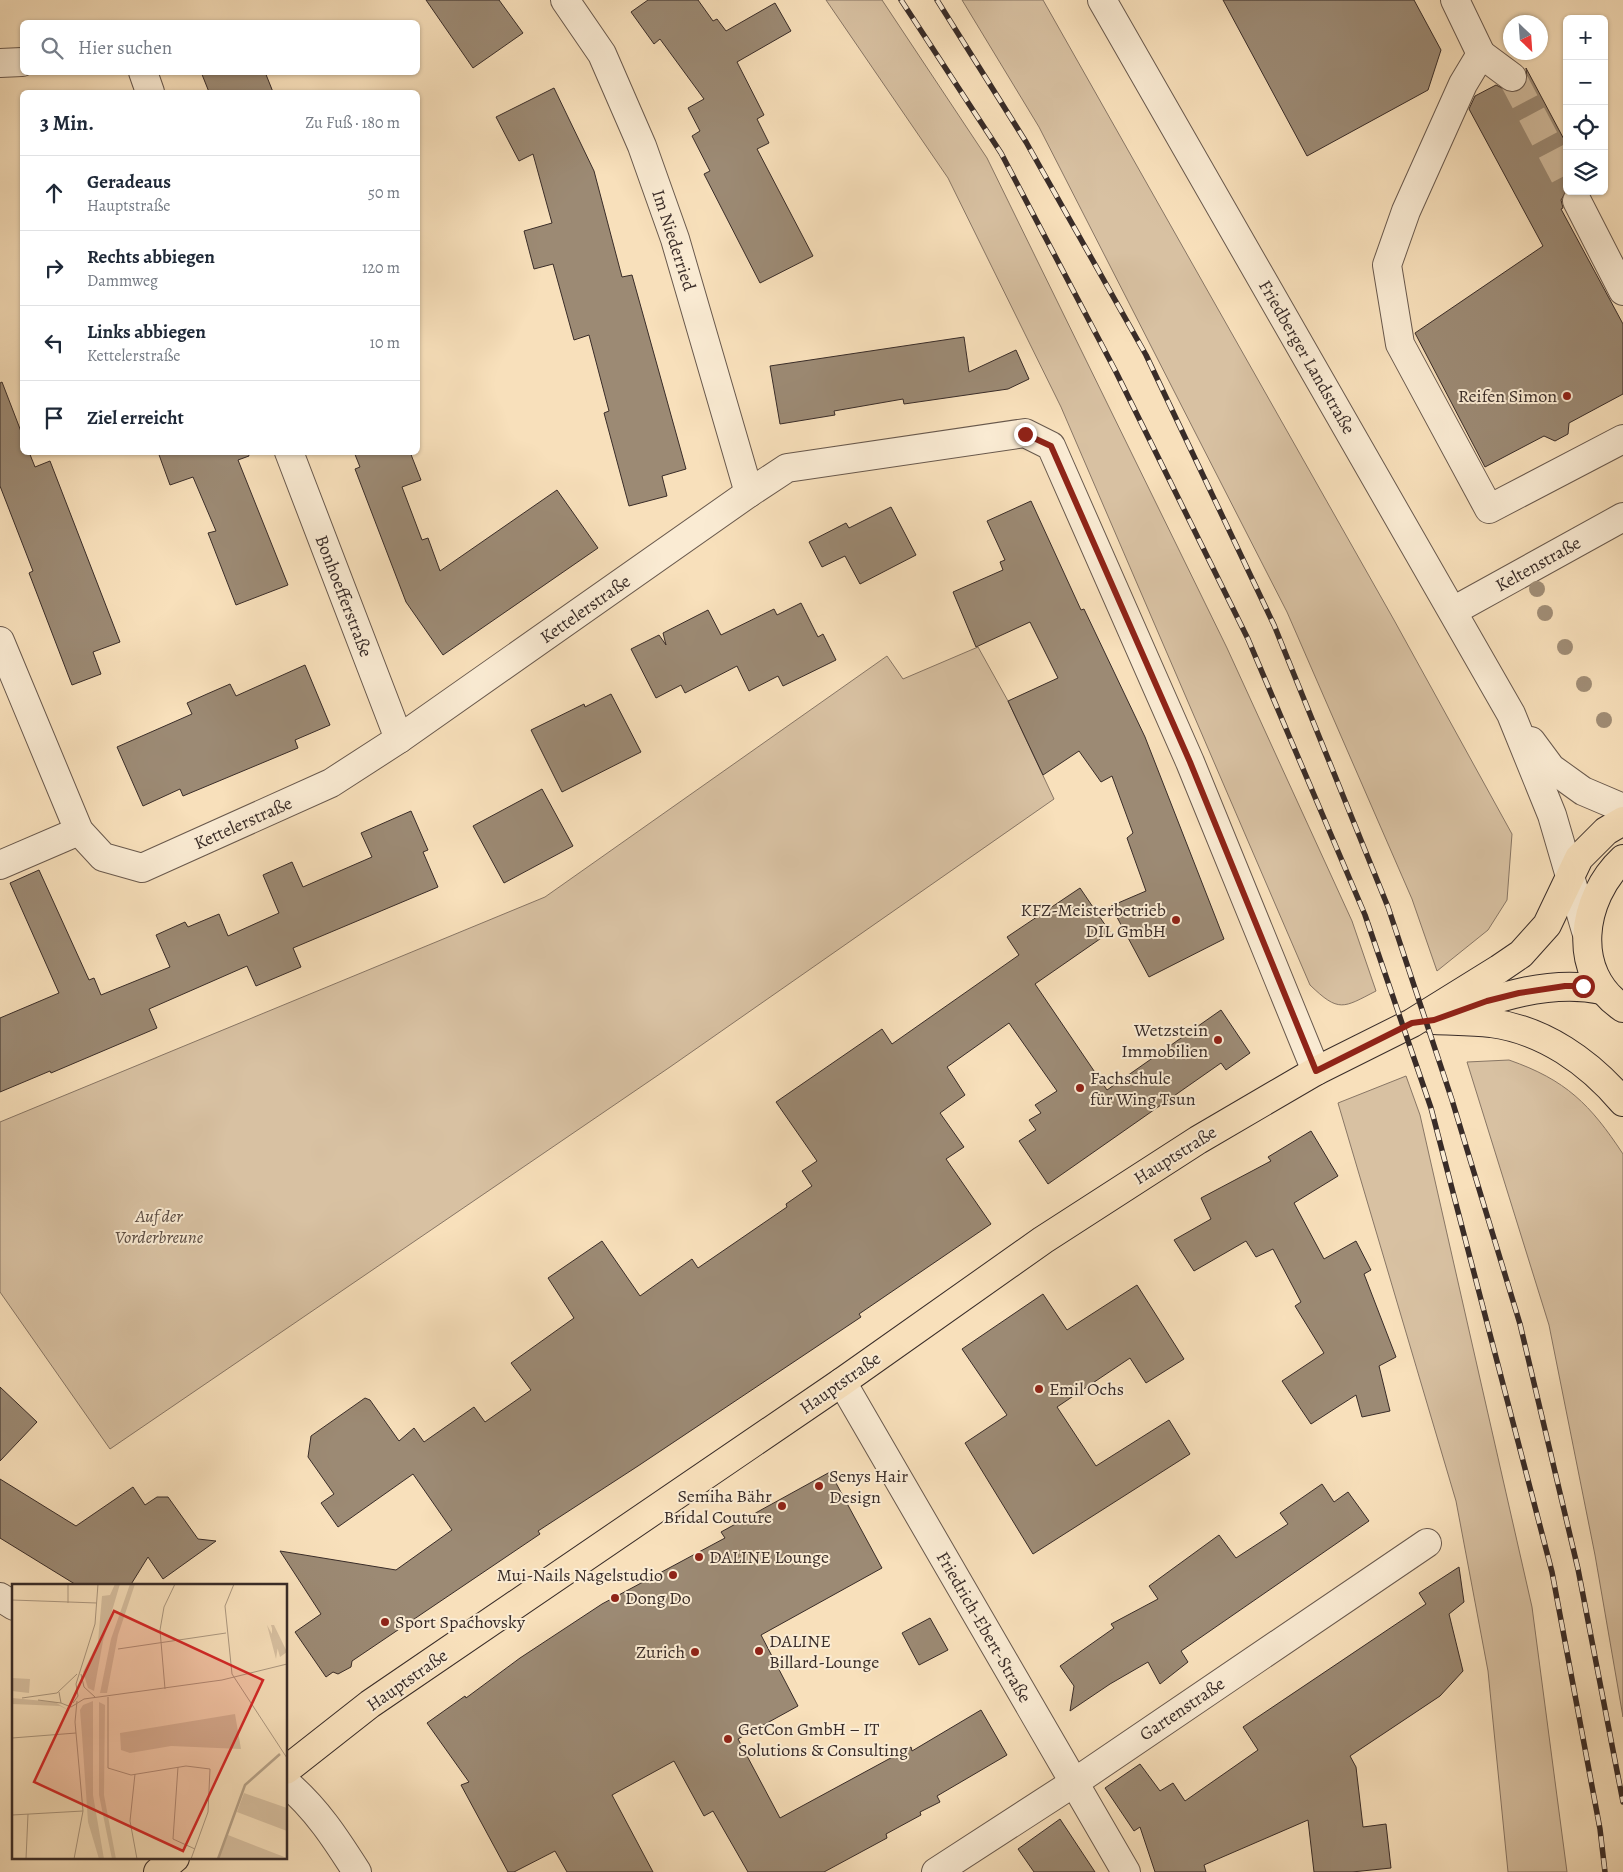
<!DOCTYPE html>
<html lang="de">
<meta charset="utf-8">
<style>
:root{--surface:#fff;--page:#f6f6f7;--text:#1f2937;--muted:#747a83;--line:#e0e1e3}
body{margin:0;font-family:Alegreya,serif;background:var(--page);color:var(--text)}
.controls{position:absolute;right:15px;top:15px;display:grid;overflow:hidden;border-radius:8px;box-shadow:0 1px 4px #0004}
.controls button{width:45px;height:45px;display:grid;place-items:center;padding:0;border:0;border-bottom:1px solid var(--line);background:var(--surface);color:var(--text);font:25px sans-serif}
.compass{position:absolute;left:1503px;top:15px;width:45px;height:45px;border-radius:50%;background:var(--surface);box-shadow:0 1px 4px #0004;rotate:155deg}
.stop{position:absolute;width:15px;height:15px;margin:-11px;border:4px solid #8f2418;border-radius:50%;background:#fff}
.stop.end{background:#8f2418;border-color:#fff;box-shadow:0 1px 5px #0008}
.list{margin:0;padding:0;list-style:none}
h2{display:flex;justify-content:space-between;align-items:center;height:65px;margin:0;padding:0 20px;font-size:21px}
h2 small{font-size:16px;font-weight:400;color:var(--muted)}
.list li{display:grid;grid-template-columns:32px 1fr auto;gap:15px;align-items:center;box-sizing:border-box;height:75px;padding:0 20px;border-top:1px solid var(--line)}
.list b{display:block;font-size:19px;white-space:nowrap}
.list p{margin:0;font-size:16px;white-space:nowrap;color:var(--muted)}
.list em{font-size:16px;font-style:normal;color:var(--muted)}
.icon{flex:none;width:28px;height:28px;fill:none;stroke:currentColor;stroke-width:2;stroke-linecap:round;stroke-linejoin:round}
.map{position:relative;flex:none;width:1623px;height:1872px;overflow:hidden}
.search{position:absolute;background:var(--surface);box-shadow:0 1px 4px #0004;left:20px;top:20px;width:400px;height:55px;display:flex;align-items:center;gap:12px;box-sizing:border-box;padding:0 18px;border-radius:8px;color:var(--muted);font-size:19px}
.panel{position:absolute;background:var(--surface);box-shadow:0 1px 4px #0004;left:20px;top:90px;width:400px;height:365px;border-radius:8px}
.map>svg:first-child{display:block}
</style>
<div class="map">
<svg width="1623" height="1872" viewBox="0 0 1623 1872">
<rect width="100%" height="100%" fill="#f8e0bb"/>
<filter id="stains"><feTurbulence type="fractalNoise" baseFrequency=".004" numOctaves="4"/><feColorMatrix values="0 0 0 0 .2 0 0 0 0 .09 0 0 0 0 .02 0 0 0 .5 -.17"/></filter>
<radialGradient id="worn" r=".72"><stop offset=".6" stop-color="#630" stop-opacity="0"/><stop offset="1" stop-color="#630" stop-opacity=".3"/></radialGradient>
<g fill="#d8c1a2" stroke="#887665">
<path d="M826,0h56l105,158 240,490 125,273 24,70c-33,17 -37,22 -66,-6l-249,-578 -113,-229z"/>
<polygon points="962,0 1043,0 1394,620 1512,834 1507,900 1488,930 1437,971 1412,899 1287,612 1039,127"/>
<polygon points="978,647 1008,701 1054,799 670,1067 110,1449 0,1292 0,1122 545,897 887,656 903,679"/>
<path d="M1509,1060c57,20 81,44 114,94v563l-28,-162 -46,-230 -82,-263z"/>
<polygon points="1406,1076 1420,1115 1532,1607 1567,1872 1508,1872 1488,1671 1456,1501 1338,1103"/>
</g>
<g fill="#9c8a74" stroke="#392c28">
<polygon points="426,0 499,0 523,33 473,68"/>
<polygon points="648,0 698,0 713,21 717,19 726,31 775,3 791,31 737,62 764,115 757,119 769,143 757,149 813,256 760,283 704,174 710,171 692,136 700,131 688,108 704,99 660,39 654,44 631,12"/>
<polygon points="1223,0 1414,0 1441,50 1428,90 1307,156"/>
<polygon points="1526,68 1567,145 1567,190 1561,200 1563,208 1561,209 1623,324 1623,394 1569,423 1568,434 1555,441 1544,436 1485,467 1415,333 1543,246 1469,109 1475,96 1496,85 1510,92 1519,91 1525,86 1527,79"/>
<polygon points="201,72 265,72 273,92 209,92"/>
<polygon points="554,88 594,171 622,277 632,275 686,469 662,476 667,496 629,506 604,413 609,411 589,335 574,340 553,264 534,269 524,231 552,223 533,154 519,161 496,117"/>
<polygon points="964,337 969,372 1016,350 1029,379 1008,389 904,404 903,399 834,411 835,415 780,424 770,366"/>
<polygon points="2,382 22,434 22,452 29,452 35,467 50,461 120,642 93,652 101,674 72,685 29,573 33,571 0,486 0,383"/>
<polygon points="158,452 248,452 249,456 238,460 288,585 236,605 208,533 216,531 193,477 170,485"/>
<polygon points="354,452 410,452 421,480 402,487 422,540 428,538 440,571 557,490 598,548 443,655 406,602 355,469 360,467"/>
<polygon points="1031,501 1081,610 1084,609 1145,737 1224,939 1149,977 1111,906 1146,891 1127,838 1133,833 1112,776 1101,782 1079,751 1043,775 1008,701 1058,678 1030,622 976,647 953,592 1003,570 1000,562 1005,560 987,521"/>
<polygon points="891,507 916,555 860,584 845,556 822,567 809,542 846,523 849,528"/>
<polygon points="801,603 818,637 823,634 836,660 783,686 778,676 749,691 737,666 685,693 681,685 656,698 631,649 659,635 666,645 663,633 708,610 721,635 774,609 777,615"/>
<polygon points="305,665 330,725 295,740 298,748 183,796 180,789 143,806 117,747 192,714 187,703 207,694 230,684 236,696"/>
<polygon points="611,694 641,752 562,792 531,730 584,704 585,707"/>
<polygon points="542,789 573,846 504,883 473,826"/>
<polygon points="411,811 428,850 423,852 438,887 293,948 301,967 256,986 247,966 149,1009 157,1028 51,1073 50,1071 0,1092 0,1018 59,993 10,883 39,870 89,980 94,978 101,995 170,967 156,935 185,922 188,927 219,914 228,936 279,913 263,875 292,862 303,887 372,857 361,833"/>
<polygon points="1080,888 1110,932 1035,984 1107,1090 1221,1010 1250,1053 1226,1070 1221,1063 1048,1184 1019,1141 1036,1130 1029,1120 1041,1113 1035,1105 1057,1091 1009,1023 947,1067 965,1095 940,1113 964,1147 946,1159 991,1224 859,1314 861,1317 638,1466 538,1531 540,1534 352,1661 351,1667 338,1674 333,1672 326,1677 295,1632 321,1614 280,1551 396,1570 452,1530 413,1474 338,1527 321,1503 334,1494 308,1457 311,1436 365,1398 370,1400 399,1441 414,1428 424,1442 474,1407 485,1422 531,1390 511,1363 574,1318 548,1278 602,1241 640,1296 692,1259 698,1268 787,1207 786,1204 812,1186 802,1171 817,1161 776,1102 882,1029 892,1044 1019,955 1007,937"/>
<polygon points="1311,1131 1338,1176 1294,1203 1324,1259 1356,1241 1371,1270 1364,1274 1396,1357 1379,1366 1390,1411 1362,1417 1356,1395 1311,1424 1282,1381 1324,1353 1295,1306 1301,1302 1273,1249 1256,1257 1246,1241 1194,1271 1174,1240 1211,1219 1201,1198 1271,1161 1268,1157"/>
<polygon points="1137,1285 1184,1359 1146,1383 1130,1358 1057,1407 1096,1466 1169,1420 1190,1454 1033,1554 965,1443 1007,1415 962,1349 1043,1294 1067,1330"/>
<polygon points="0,1387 37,1422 0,1461"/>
<polygon points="830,1472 882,1568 761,1635 798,1706 738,1739 780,1818 911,1747 912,1751 981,1710 1007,1755 937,1796 940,1802 920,1812 921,1815 886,1834 887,1838 824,1872 748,1872 713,1811 704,1816 674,1761 612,1795 653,1872 567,1872 555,1851 514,1872 508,1872 461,1785 469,1782 427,1723 465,1696 466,1698 520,1658 602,1604 725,1538 721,1532"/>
<polygon points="0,1479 76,1526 133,1487 145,1505 157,1497 168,1497 198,1539 216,1541 163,1579 148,1557 130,1586 78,1586 0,1538"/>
<polygon points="1322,1484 1334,1502 1348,1492 1369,1521 1181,1651 1188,1662 1160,1684 1148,1662 1110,1684 1070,1711 1074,1686 1060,1666 1114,1628 1111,1624 1158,1599 1149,1586 1219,1535 1236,1558 1288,1524 1280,1513"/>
<polygon points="1459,1567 1464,1602 1449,1614 1463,1671 1440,1696 1350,1756 1356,1767 1363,1827 1386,1824 1391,1868 1352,1872 1314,1872 1308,1820 1204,1865 1206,1872 1155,1872 1140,1827 1134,1831 1105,1788 1140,1764 1160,1791 1173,1783 1185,1801 1258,1750 1243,1727 1426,1604 1419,1593"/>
<polygon points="930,1618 948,1650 919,1665 902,1633"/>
<polygon points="1060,1819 1095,1872 1034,1872 1018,1849"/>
</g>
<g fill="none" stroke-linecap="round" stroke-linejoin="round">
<polyline stroke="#d2bc9e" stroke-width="28" stroke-dasharray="28 14" stroke-linecap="butt" points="1512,77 1567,181"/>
<g stroke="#69594d" stroke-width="30">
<g id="minor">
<polyline points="565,0 602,54 642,146 675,239 749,493"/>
<polyline points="1102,0 1511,714 1552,815 1586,931"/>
<polyline points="1455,0 1481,54 1463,84 1406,211 1387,265 1400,344 1489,509 1623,439"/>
<polyline points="1481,54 1512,77"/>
<polyline points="0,63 22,62"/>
<polyline points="143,72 150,92"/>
<polyline points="1577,201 1623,291"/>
<polyline points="289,452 399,739"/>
<polyline points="1453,611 1623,517"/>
<polyline points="0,641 79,831 103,857 142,868 331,783 399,739 749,493 787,468 1025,433 1051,446 1190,762 1316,1071"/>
<polyline points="1531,741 1551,768 1583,791 1623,808"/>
<polyline points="0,865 79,831"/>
<polyline points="842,1382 1126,1872"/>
<polyline points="0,1597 14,1606"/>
<path d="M286,1783c30,25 50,56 71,89"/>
<polyline points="936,1872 1075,1782 1427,1543"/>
</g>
</g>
<g stroke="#392c28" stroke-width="30">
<g id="major">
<path d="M1623,859c-42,39 -53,114 0,149"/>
<path d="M1445,1016c50,-18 104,-37 157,-26"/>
<path d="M1434,1020c19,1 38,1 57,3 53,7 98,39 132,79"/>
<polyline points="286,1770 370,1704 842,1382 1043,1240 1198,1140 1316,1071 1412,1023 1499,969 1521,954 1547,925 1579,858 1606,831 1623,821"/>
<polyline points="158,1872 175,1858"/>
</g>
</g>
<use href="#minor" stroke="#faebd3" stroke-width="28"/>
<use href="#major" stroke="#f8e0bb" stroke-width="28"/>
<g stroke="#392c28" stroke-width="5.5">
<g id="rail">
<polyline points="901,0 1001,153 1116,372 1248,639 1365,915 1431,1108 1552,1572 1600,1829 1605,1872"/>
<polyline points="937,0 1026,142 1146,355 1274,625 1388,907 1452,1100 1520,1324 1578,1569 1623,1802"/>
</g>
</g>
<use href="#rail" stroke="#faebd3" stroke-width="4" stroke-dasharray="11" stroke-linecap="butt"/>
</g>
<g fill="#a18e77">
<circle cx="1537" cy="589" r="8"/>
<circle cx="1545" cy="613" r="8"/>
<circle cx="1565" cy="647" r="8"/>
<circle cx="1584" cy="684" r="8"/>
<circle cx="1604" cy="720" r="8"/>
</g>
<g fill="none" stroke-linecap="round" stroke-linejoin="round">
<polyline stroke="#8f2418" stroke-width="6" points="1025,434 1051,446 1190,762 1316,1071 1412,1023 1434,1020 1487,1001 1519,993 1565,986 1583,986"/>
</g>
<g fill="#8f2418" stroke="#faebd3" stroke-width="2">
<circle cx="1567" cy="396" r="5"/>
<circle cx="1176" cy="920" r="5"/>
<circle cx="1218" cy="1040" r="5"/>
<circle cx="1080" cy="1088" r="5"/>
<circle cx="1039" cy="1389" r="5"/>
<circle cx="819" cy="1486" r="5"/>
<circle cx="782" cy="1506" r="5"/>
<circle cx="699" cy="1557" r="5"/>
<circle cx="673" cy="1575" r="5"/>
<circle cx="615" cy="1598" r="5"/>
<circle cx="385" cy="1622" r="5"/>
<circle cx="759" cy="1651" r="5"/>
<circle cx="695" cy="1652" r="5"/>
<circle cx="728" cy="1739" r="5"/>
</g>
<g text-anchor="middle" stroke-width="4" stroke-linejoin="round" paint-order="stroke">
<g font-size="18" fill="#392c28" stroke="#faebd3">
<text transform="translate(674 240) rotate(72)" y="6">Im Niederried</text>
<text transform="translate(1307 357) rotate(60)" y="6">Friedberger Landstraße</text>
<text transform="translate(1538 564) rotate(-29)" y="6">Keltenstraße</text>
<text transform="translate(344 596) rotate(69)" y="6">Bonhoefferstraße</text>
<text transform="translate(585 609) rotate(-35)" y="6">Kettelerstraße</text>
<text transform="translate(243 823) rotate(-24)" y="6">Kettelerstraße</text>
<text transform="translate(1175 1155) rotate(-32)" y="6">Hauptstraße</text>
<text transform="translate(840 1383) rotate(-35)" y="6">Hauptstraße</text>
<text transform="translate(984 1627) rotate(60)" y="6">Friedrich-Ebert-Straße</text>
<text transform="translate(407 1680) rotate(-35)" y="6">Hauptstraße</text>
<text transform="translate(1182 1709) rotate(-34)" y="6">Gartenstraße</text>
</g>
<g font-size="18" fill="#392c28" stroke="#faebd3" text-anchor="start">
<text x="1557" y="402" text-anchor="end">Reifen Simon</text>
<text x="1166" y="916" text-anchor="end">KFZ-Meisterbetrieb<tspan x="1166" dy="21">DIL GmbH</tspan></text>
<text x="1208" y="1036" text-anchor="end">Wetzstein<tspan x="1208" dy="21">Immobilien</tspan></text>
<text x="1090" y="1084">Fachschule<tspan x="1090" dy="21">für Wing Tsun</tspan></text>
<text x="1049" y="1395">Emil Ochs</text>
<text x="829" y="1482">Senys Hair<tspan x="829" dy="21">Design</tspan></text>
<text x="772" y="1502" text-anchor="end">Semiha Bähr<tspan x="772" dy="21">Bridal Couture</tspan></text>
<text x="709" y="1563">DALINE Lounge</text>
<text x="663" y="1581" text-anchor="end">Mui-Nails Nagelstudio</text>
<text x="625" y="1604">Dong Do</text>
<text x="395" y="1628">Sport Spachovsky</text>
<text x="769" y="1647">DALINE<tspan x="769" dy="21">Billard-Lounge</tspan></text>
<text x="685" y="1658" text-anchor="end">Zurich</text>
<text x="738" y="1735">GetCon GmbH – IT<tspan x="738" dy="21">Solutions &amp; Consulting</tspan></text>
</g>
<g font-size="18" font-style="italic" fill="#594a40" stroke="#faebd3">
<text x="159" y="1222">Auf der<tspan x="159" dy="21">Vorderbreune</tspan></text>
</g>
</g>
<g transform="translate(12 1584)">
<rect width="275" height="275" fill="#f8e0bb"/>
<path d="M103,0h5l-17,57 -9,50 -6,-3 -5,-16 15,-30 4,-46 8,-1zM118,0h5l-17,51 -11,58h-7l11,-54zM255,41l5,9v-6l6,18 -2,13zM259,41h3l13,27 -7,5zM0,94l18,1 -1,14 -17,-2zM0,114l43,4 15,9 -10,-5 -48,-2zM81,117v94l11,64h-5l-11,-37 -6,-87 -2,-25 3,-5zM87,118l6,3 -1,90 12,64h-4l-13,-64zM223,130l6,35 -70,-3 -41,7 -9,-3 -1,-17zM232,209l43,15v23l-50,-19zM216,251l59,23v1h-69z" fill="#d8c1a2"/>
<path fill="none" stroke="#b7a389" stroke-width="2.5" d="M206,275l27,-74 35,-31"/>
<path fill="none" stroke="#ac9880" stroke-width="1" d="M56,0v19M222,0l-9,22 7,68 55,84M0,16l85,3M106,65l108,-16M69,90l3,13 11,10M153,105l-5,-59 4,-23 11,-23M47,108l2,11 10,4 13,-8 138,-19 65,-16M96,113v71l23,7 55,-9 24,3 -2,43 -17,47M10,114l35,-5 20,-19M26,116l23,3M61,119l5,-7 -2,-12 19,-60 3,-40M0,154l64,-5M166,183l-5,72 22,10M123,190l-5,47 7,38M0,231l71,-4M14,275l2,-45M62,275l9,-48 -8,-89 2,-21"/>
<path fill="#d62828" fill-opacity="0.15" stroke="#d62828" stroke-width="2.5" d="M102,27l149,69 -80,171 -149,-69z"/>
<rect width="275" height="275" fill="none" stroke="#392c28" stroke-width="2.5"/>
</g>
<rect width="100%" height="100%" filter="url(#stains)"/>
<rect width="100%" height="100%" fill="url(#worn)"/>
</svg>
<div class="controls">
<button>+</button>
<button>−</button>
<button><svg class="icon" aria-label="locate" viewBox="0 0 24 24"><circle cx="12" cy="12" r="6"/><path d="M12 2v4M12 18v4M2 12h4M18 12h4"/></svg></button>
<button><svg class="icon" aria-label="layers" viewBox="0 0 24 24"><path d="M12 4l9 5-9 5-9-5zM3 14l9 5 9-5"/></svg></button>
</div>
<svg class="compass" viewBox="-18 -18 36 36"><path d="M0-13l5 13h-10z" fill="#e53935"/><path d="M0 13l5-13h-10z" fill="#747a83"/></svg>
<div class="stop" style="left:1583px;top:986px"></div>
<div class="stop end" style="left:1025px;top:434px"></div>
<div class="search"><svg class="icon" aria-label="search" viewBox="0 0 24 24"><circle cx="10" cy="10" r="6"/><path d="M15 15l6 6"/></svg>Hier suchen</div>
<section class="panel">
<h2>3 Min.<small>Zu Fuß · 180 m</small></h2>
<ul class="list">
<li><svg class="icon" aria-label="ahead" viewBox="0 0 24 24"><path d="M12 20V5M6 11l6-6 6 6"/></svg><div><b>Geradeaus</b><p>Hauptstraße</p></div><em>50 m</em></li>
<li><svg class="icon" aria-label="right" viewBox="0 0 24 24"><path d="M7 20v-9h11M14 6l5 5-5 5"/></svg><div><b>Rechts abbiegen</b><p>Dammweg</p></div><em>120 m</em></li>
<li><svg class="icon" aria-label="left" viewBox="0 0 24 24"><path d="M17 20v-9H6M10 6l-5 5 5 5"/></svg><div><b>Links abbiegen</b><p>Kettelerstraße</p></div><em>10 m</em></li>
<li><svg class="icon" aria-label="arrive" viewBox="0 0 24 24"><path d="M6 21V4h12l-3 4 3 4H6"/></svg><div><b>Ziel erreicht</b></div></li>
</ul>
</section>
</div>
